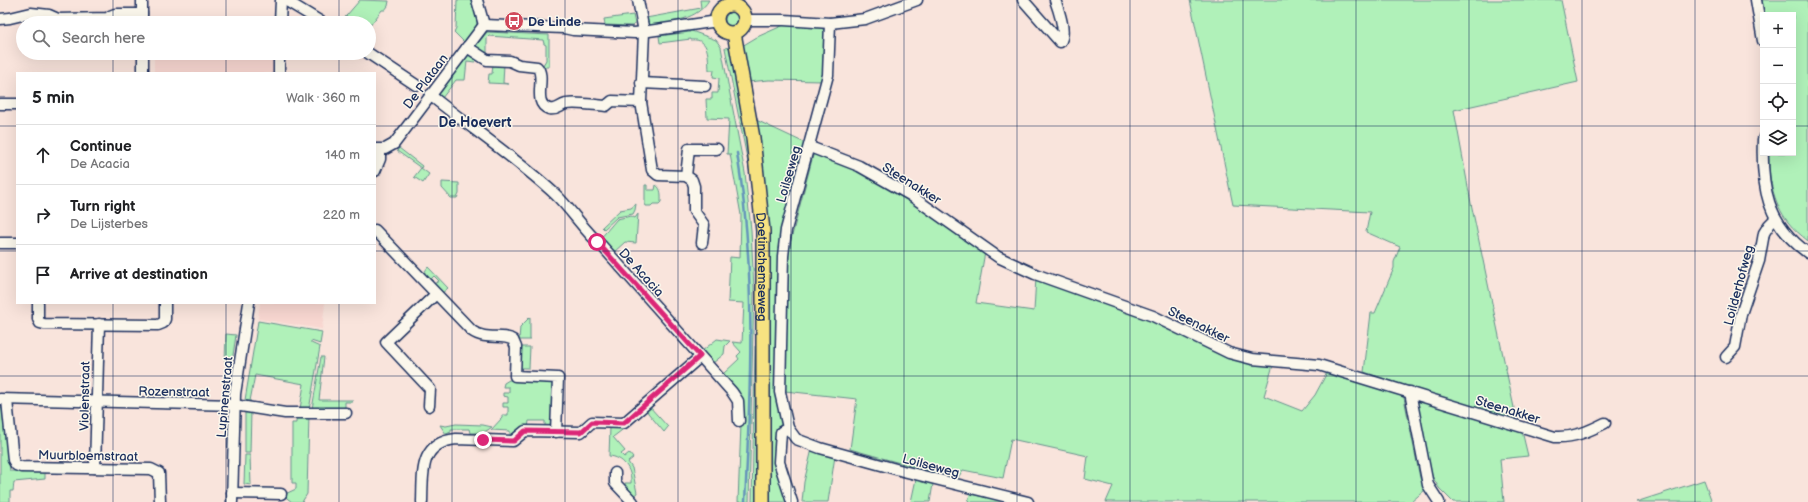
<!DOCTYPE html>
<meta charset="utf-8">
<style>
:root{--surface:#fff;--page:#f2f2f2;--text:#202124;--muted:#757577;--line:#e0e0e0}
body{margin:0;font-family:"Balsamiq Sans",sans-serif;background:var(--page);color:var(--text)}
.controls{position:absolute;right:12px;top:12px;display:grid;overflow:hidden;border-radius:0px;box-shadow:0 4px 16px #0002}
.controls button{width:36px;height:36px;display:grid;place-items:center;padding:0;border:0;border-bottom:1px solid var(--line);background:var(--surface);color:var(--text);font:20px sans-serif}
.stop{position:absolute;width:12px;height:12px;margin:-9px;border:3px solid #db2777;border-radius:50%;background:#fff}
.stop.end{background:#db2777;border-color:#fff;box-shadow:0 1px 4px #0008}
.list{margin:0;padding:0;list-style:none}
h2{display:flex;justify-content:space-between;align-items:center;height:52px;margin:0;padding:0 16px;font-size:17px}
h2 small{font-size:13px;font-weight:400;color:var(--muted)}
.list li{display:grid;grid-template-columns:26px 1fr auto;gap:12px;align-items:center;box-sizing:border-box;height:60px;padding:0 16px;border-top:1px solid var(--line)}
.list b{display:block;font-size:15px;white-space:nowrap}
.list p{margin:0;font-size:13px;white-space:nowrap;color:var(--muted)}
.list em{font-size:13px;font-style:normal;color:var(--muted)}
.icon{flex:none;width:22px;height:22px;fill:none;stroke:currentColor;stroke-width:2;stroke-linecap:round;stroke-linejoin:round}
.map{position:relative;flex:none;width:1808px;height:502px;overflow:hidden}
.search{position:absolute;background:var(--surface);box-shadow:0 4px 16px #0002;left:16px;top:16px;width:360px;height:44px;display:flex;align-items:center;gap:10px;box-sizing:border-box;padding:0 14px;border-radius:22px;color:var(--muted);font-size:15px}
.panel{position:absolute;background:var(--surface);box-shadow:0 4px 16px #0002;left:16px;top:72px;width:360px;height:232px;border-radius:0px}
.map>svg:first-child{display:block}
</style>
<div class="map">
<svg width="1808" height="502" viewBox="0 0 1808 502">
<rect width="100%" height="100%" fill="#f9e4dc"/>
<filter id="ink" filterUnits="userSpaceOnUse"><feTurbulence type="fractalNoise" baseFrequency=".025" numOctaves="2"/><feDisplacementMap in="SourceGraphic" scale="8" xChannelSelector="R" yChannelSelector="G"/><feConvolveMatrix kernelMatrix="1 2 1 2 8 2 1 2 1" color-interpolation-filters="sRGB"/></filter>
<g filter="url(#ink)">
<g fill="#f8d7d1">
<polygon points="154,53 274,53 273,73 154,73"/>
<polygon points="260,303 325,303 322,329 258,319"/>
</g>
<g fill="#b0f1b9" stroke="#66908c">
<polygon points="360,0 389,1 388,6 385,10 382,10 369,27 369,23 340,23"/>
<path d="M457,0h17c5,24 6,23 -9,43l-11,-11 2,-4z"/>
<path d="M700,0h9c-12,20 -36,21 -57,26l-5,-3 -1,-5 55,-10z"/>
<polygon points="1190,0 1561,0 1578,82 1454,110 1471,203 1517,422 1364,372 1371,313 1375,313 1394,268 1394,262 1400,247 1366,232 1370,212 1233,205"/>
<path d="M1762,0h46v241c-7,-6 -15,-12 -20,-19 -15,-20 -20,-45 -19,-69h24v-138h-28z"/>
<circle cx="733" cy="20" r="8"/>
<polygon points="633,15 635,24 632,26 605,25 604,19"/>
<path d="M784,25l38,3c8,8 2,41 1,53l-54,-1 -21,2 -6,-36 15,-9z"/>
<path d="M689,30l27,10 5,7 24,126 6,57 3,59 -5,213h-11l3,-78 -3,-31 1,-2 -16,-17 16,-15 -2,-3 4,-4 -9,-10 10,1 2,-40 -16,-1 2,-45 10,1 1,-43 -11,-61h-3l2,-35 -22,-1 -1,-19h6v-6h6l1,-15 -6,-1 1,-7h-5c-1,-13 1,-32 -18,-30v-1l-31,4 -1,-7 31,-4z"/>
<polygon points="487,32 549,35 549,67 544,67 543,65 546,60 546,45 544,44 543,40 489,36 487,38 487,56 482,54 476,46"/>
<polygon points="731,47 750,145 756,203 725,48"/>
<polygon points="469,54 481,60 476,59 475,62 467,61 465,80 456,80 442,98 468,118 443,102 439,93"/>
<polygon points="493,63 504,64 503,83 509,84 488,83 489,74 492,74"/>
<polygon points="754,119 805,143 784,226 783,424 779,427 775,453 790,502 767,502"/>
<polygon points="399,148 422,166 421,168 429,174 423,183 414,177 421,168 397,151"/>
<polygon points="814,152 821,154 887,185 985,252 976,303 1034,311 1036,277 1273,365 1264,396 1302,411 1315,395 1329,369 1403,393 1420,478 1425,490 1411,502 1106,502 1113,486 1085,479 1088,456 1011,439 1003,478 963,470 957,479 850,449 857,399 785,391 789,247"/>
<polygon points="442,182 459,183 459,194 457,198 451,198 442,188"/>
<path d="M645,185h2v5h8l1,-5c6,4 5,11 5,17l-2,2h-6l-2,2h-5l-1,-2z"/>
<polygon points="636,204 635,210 633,214 617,217 604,229 602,227 620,210 631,208"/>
<polygon points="638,214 636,243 625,242 613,253 600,239 617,219 631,216 635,218"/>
<path d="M428,267l20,21 -7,6 -9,-9 7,-4 -5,-5 -3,3 2,2 -3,3c-5,-7 -8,-10 -2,-17z"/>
<polygon points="530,317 530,340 519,340 520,327"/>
<polygon points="258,321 322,332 320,344 311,341 311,343 320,347 309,410 300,409 304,384 255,375 250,401 245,400"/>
<polygon points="226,334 236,335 232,362 225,362"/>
<polygon points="717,339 730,341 725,346 724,354 713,363 702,351"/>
<polygon points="755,346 760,347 759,502 752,502"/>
<polygon points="519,347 530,347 529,368 519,368"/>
<polygon points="321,357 324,357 319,400 352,400 352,402 345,402 345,407 341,410 312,409"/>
<polygon points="509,380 551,381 554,383 553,427 545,428 545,421 529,421 528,428 510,438 510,431 491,430 502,418 502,415 508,415 508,407 503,407 503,403 508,403 508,397 503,396 503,393 509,393 509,387 503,387 504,383"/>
<polygon points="1413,396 1522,431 1528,456 1500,459 1504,502 1453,502 1439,488 1432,476"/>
<polygon points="0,406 2,408 10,471 45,472 45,479 14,482 13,491 10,491 10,502 0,502"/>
<polygon points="649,406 668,427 664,432 648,413 647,409"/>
<polygon points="245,411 251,411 250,453 245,453"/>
<polygon points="309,415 307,494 302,502 292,502 283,495 296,489 296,483 292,483 292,423 296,423 296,416"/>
<polygon points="456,424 483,425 492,427 479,436 479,433 470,433 469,429 451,429 451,432 446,434 440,425 446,426"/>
<path d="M610,427h16l-13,10 12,14 -4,3 3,3 5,-4 4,5 -5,4 4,6 5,25 -4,3 -8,-8v-5h6c1,-14 -8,-26 -22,-27z"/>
<polygon points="812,449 835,456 828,502 802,502 804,482"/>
<polygon points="245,455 250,455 251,485 244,484"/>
<polygon points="916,479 933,484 930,502 911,502"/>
<polygon points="1704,480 1712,502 1636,502"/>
<polygon points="970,494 1008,502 968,502"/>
</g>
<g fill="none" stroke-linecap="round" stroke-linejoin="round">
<path stroke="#6594ba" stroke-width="2.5" d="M737,153c19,115 14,233 8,349"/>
<g stroke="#1b2f5e" stroke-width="13">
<g id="minor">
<polyline points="142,0 142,23"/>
<polyline points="285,0 323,23"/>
<polyline points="477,0 484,25"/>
<polyline points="638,0 644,32 641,102 652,170 658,175 686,176 692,180 694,186 694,211 704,225 702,243"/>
<path d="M1023,0l37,42c7,-9 -1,-31 -5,-42"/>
<polyline points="1756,0 1763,41"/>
<polyline points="0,19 10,18 31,13 49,15 58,19 109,18 110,16 115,14 142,14"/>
<polyline points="745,20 784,20 830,23 865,19 917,0"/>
<polyline points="280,23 281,0"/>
<polyline points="830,23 828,75 786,230 783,256 780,392 788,428 796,439 820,448 903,471 1028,502"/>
<polyline points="484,25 564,28 573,30 635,33 718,21"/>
<path d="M467,47l20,13 23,1 9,4 18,2c10,10 -6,36 12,42 8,2 10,-3 17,-5 10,-2 29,1 40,2l6,-5 29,1"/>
<polyline points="143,53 143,73"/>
<polyline points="368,53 416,85"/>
<polyline points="279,73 279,53"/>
<polyline points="641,83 705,86"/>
<path d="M430,95c41,33 86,63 125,99 17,16 29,37 47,52l130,146 6,9 1,20"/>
<polyline points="0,104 17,104"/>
<path d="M1763,139c-2,48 4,85 45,114"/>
<path d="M810,147l49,19 51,29 88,62 37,17 118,42 76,37 23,6 67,6 236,72c19,1 34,-6 50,-14"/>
<polyline points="375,149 385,149 394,144 484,25"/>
<polyline points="375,171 380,159 380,150"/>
<polyline points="686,176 689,149 717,149"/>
<path d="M375,230l97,101c14,10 31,2 41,9l3,7 -1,29 43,2 -2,54"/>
<polyline points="0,243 17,243"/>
<polyline points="38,303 38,319 40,323 44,324 158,325 163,323 165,319 165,303"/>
<polyline points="1726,357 1735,347 1741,314 1759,261 1764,233 1769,225 1775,219"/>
<polyline points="1410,392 1428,485 1439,502"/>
<polyline points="0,399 234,405 285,413 346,413"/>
<polyline points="7,400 13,460 16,465 21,467 151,469 159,473 160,502"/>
<polyline points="429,406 430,389 386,342 436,294"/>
<polyline points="788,428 781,432 779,462 792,502"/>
<polyline points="95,468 99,324"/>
<polyline points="615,473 615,483 633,502"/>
<polyline points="232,493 281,494"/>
<polyline points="232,502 235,394 249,303"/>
<path d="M422,502c1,-29 -3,-59 34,-63l57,2 12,-10 56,1 11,-10 32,1 76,-66"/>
</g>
</g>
<g stroke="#1b2f5e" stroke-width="16">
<g id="major">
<circle cx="731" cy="19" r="14"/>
<path id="s1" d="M734,33l19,105 10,93v271"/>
</g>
</g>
<use href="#minor" stroke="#fbf7ec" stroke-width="10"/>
<use href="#major" stroke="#f7e281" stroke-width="13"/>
</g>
</g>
<g fill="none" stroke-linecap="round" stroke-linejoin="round" filter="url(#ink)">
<polyline stroke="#db2777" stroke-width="5" points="483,440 514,441 525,431 581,432 592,422 624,423 700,356 597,242"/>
</g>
<path fill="none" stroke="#1b2f5e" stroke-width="1" stroke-opacity="0.55" d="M113,0v23M226,0v23M339,0v23M452,0v502M565,0v502M678,0v502M791,0v502M904,0v502M1017,0v502M1130,0v502M1243,0v502M1356,0v502M1469,0v502M1582,0v502M1695,0v502M113,53v20M226,53v20M339,53v20M0,126h17M375,126h1388M1793,126h15M0,251h17M375,251h1433M113,303v199M226,303v199M339,303v199M0,376h1808"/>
<defs>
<g id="bus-disc" transform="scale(1)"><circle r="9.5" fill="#d1495b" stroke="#fbf7ec"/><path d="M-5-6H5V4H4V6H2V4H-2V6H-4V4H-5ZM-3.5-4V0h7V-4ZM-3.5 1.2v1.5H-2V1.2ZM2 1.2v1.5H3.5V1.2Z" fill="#fff"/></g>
</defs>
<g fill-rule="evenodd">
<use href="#bus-disc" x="514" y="21"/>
</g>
<g text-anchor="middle" stroke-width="3" stroke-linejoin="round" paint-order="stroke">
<g font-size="13" font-weight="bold" fill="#1b2f5e" stroke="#fbf7ec" text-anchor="start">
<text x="528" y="26">De Linde</text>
</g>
<g font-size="13" fill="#1b2f5e" stroke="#fbf7ec">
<text transform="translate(425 81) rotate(-53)" y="5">De Plataan</text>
<text transform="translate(788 174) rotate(-74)" y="5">Loilseweg</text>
<text transform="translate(912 183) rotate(32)" y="5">Steenakker</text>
<text dy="5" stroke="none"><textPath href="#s1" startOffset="236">Doetinchemseweg</textPath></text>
<text transform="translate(642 272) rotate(48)" y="5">De Acacia</text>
<text transform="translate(1738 285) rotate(-75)" y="5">Loilderhofweg</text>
<text transform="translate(1199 324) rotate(26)" y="5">Steenakker</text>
<text transform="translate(174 391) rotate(1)" y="5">Rozenstraat</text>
<text transform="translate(84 396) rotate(-89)" y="5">Violenstraat</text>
<text transform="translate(224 397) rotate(-85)" y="5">Lupinenstraat</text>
<text transform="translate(1508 409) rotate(17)" y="5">Steenakker</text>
<text transform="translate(88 455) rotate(1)" y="5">Muurbloemstraat</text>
<text transform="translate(931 465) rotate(15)" y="5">Loilseweg</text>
</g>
<g font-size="14" font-weight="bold" fill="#1b2f5e" stroke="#fbf7ec">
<text x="475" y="127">De Hoevert</text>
</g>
</g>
</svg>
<div class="controls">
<button>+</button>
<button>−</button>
<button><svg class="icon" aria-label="locate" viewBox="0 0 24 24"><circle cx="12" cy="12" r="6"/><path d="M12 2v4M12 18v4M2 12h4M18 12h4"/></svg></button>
<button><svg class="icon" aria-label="layers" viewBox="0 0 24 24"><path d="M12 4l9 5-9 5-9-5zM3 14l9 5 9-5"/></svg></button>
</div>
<div class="stop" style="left:597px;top:242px"></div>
<div class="stop end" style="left:483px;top:440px"></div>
<div class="search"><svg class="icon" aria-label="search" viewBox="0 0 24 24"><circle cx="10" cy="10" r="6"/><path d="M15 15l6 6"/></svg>Search here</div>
<section class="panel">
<h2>5 min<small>Walk · 360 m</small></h2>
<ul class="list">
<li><svg class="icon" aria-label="ahead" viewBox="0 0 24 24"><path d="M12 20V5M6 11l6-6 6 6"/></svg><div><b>Continue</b><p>De Acacia</p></div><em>140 m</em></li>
<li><svg class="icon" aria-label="right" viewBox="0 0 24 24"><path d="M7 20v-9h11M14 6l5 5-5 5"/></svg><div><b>Turn right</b><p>De Lijsterbes</p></div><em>220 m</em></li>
<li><svg class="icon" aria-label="arrive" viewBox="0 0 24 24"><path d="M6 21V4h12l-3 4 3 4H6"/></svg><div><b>Arrive at destination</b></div></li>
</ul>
</section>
</div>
